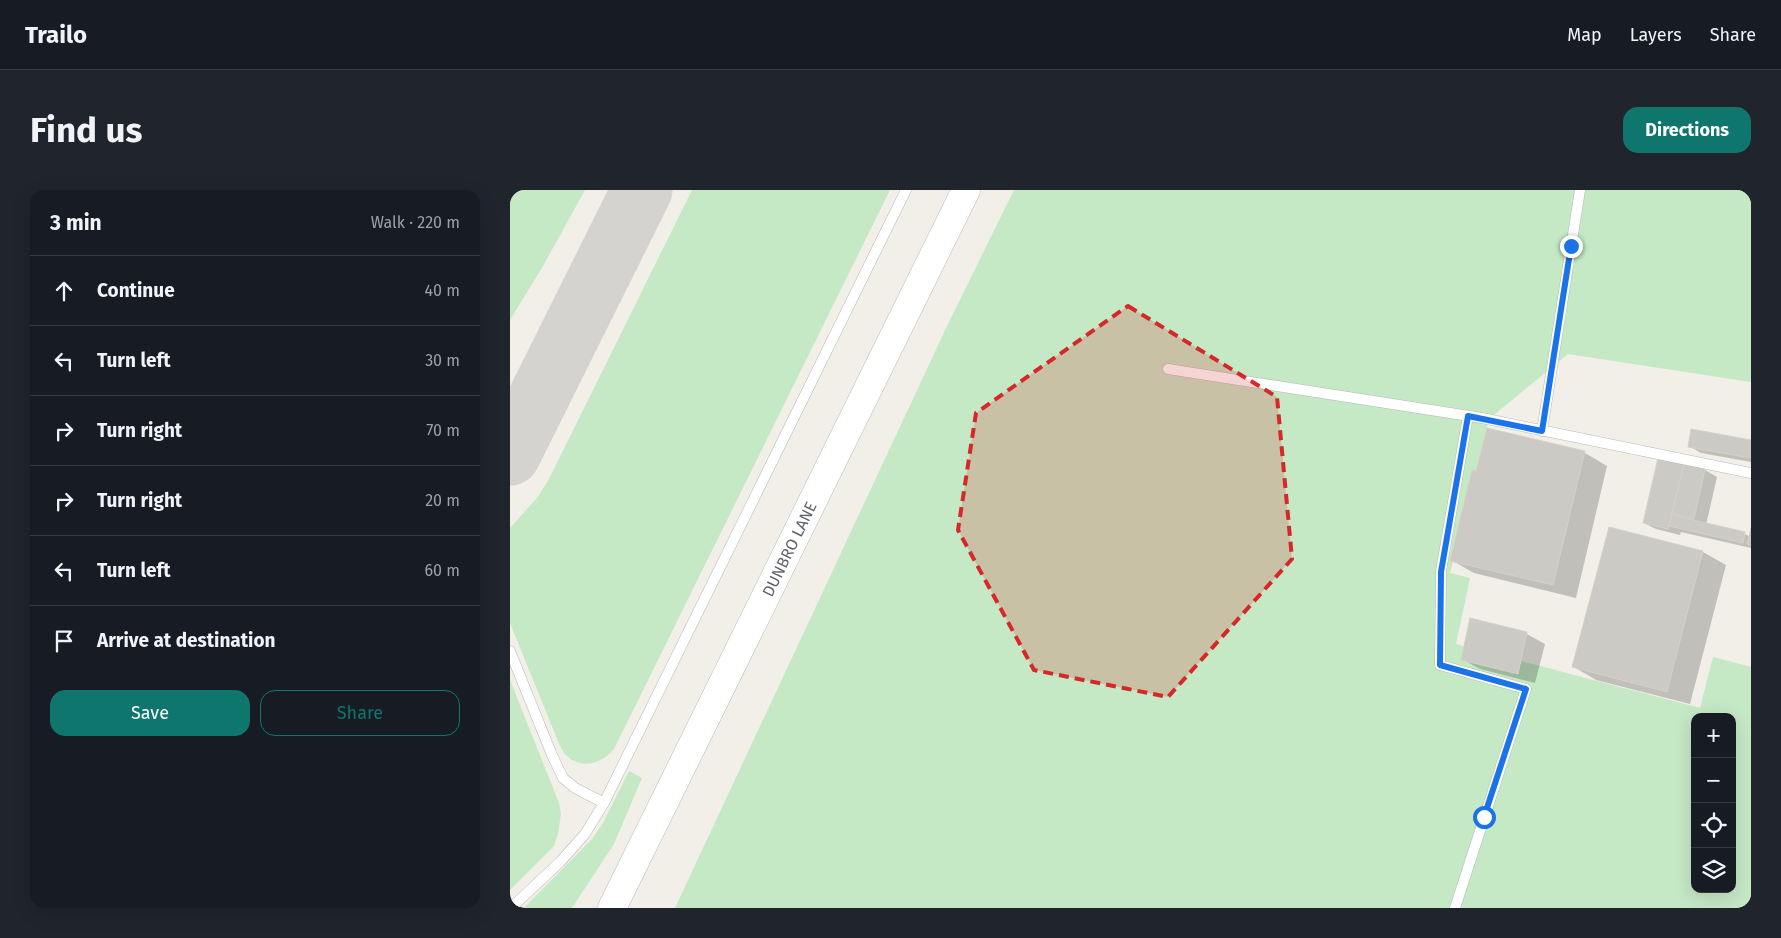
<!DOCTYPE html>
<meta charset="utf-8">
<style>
:root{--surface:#171b24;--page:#20242c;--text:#f1f3f6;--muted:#9ea1a6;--line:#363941;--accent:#0f766e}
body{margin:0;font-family:"Fira Sans",sans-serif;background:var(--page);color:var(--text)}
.controls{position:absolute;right:15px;bottom:15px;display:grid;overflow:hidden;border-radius:10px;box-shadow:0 5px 20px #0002}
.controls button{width:45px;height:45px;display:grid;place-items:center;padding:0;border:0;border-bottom:1px solid var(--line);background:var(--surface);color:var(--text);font:25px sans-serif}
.stop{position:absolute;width:15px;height:15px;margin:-11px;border:4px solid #1a73e8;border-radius:50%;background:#fff}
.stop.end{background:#1a73e8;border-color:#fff;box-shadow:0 1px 5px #0008}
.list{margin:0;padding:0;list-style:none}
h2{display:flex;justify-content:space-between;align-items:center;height:65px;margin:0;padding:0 20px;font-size:21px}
h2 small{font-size:16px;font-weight:400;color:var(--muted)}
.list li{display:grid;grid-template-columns:32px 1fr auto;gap:15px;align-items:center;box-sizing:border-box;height:70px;padding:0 20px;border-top:1px solid var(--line)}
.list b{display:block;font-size:19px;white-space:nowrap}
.list em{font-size:16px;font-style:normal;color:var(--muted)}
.actions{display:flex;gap:10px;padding:15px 20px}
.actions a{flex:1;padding:11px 0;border:1px solid var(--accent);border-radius:15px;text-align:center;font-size:18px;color:var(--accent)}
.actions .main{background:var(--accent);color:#fff}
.icon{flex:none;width:28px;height:28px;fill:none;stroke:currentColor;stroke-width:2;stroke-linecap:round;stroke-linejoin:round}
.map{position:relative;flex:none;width:1241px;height:718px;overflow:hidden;border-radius:15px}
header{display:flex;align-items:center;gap:30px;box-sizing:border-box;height:70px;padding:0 25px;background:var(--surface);border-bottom:1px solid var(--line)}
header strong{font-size:24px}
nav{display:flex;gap:28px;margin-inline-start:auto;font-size:18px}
.intro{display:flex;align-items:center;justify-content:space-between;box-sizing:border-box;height:120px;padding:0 30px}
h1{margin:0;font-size:35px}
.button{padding:12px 22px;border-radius:15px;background:var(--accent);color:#fff;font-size:18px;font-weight:700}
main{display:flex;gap:30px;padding:0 30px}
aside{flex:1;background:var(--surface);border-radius:15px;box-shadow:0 5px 20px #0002}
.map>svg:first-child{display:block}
</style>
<header>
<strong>Trailo</strong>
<nav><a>Map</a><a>Layers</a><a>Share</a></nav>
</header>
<div class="intro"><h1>Find us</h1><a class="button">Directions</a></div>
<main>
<aside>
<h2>3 min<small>Walk · 220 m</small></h2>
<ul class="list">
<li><svg class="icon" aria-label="ahead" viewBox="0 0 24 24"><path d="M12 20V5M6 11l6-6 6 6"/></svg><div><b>Continue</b></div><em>40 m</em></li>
<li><svg class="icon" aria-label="left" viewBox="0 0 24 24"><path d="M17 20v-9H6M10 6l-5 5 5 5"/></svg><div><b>Turn left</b></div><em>30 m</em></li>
<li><svg class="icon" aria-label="right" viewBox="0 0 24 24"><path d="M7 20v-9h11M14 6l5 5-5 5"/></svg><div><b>Turn right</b></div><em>70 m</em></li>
<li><svg class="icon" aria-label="right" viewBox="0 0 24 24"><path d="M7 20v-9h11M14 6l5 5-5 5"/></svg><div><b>Turn right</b></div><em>20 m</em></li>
<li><svg class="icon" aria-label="left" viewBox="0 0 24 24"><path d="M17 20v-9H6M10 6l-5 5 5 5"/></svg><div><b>Turn left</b></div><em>60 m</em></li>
<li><svg class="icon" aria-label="arrive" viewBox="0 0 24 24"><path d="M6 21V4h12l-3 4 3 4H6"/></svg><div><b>Arrive at destination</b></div></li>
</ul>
<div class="actions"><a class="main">Save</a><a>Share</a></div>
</aside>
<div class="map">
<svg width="1241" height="718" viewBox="0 0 1241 718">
<rect width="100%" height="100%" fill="#f1efe8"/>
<g fill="#c5e8c5" fill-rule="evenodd">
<polygon points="0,0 75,0 33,76 0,130"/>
<path d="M182,0h198l-276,559c-11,14 -32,21 -47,7 -3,-2 -5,-7 -7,-10l-50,-123v-95l27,-30 12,-19z"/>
<path d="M504,0h737v192l-183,-28 -79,65 -39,154 20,5 -14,66 244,64 13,-51 38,10v241h-1076l273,-584zM1185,527h37v172h-37z"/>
<polygon points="0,490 49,613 51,624 48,644 44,656 0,700"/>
<polygon points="119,581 132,588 104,654 62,718 14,718 82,649 93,633"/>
</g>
<g fill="#0003">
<polygon points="978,239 1075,263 1097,276 1066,408 964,383 941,370 967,282"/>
<polygon points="1241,251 1241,272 1191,263 1179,256"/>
<polygon points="1149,269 1195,280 1207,287 1196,335 1235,344 1240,347 1241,343 1241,358 1171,342 1170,345 1146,339 1134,333"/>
<polygon points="1099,338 1193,362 1216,375 1180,514 1086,490 1064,477"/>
<polygon points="961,430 1017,444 1035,454 1025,493 970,479 952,469"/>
</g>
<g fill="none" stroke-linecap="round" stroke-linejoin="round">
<polyline stroke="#d4d3d0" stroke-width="61" points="0,265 132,0"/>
</g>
<g fill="#cccac5" stroke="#d6d1c6">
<polygon points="977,238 1075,261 1043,395 940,371 962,280 966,281"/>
<polygon points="1181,239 1241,250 1241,268 1178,257"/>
<polygon points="1148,268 1174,274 1158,339 1133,333"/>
<polygon points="1174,274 1195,279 1184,329 1162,324"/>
<polygon points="1162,325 1235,342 1233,353 1159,336"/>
<polygon points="1099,337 1193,361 1157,502 1062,477"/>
<polygon points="1241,338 1241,355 1237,354"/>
<polygon points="960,428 1017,442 1008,484 951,470"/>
</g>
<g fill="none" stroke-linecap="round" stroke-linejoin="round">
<g stroke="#b5b8bc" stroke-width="11">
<g id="lane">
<polyline points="658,179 972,228 1241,283"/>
<polyline points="1032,241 1070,0"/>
<polyline points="0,461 42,565 53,588 65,598 94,613"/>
<polyline points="1,718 50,672 75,644 94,613 396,0"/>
<polyline points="945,718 1016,499 930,475 931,381 958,226"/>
</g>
</g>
<g stroke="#b6babf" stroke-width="29">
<polyline id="secondary" points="102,718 456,0"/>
</g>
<use href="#lane" stroke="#fff" stroke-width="10"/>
<use href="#secondary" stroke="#fff" stroke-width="28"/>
</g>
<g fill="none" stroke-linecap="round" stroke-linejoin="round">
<polyline stroke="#1a73e8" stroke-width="6" points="974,627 1016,499 930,475 931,382 958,226 1032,241 1061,56"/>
</g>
<path fill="#d62828" fill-opacity="0.2" stroke="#d62828" stroke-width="4" stroke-dasharray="10 6" stroke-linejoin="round" d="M618,116l149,91 15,162 -124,138 -134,-27 -76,-140 18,-117z"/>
<g text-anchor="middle" stroke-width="4" stroke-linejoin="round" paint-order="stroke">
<g font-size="16" fill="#5f6368" stroke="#fff">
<text transform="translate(279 359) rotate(-64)" y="6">DUNBRO LANE</text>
</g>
</g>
</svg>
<div class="controls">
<button>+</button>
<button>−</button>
<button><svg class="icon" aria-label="locate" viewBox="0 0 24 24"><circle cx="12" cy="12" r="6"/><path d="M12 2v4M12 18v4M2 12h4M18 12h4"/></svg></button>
<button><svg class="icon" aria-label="layers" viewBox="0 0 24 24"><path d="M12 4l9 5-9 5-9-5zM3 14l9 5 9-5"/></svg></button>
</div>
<div class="stop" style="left:974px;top:627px"></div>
<div class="stop end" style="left:1061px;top:56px"></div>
</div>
</main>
